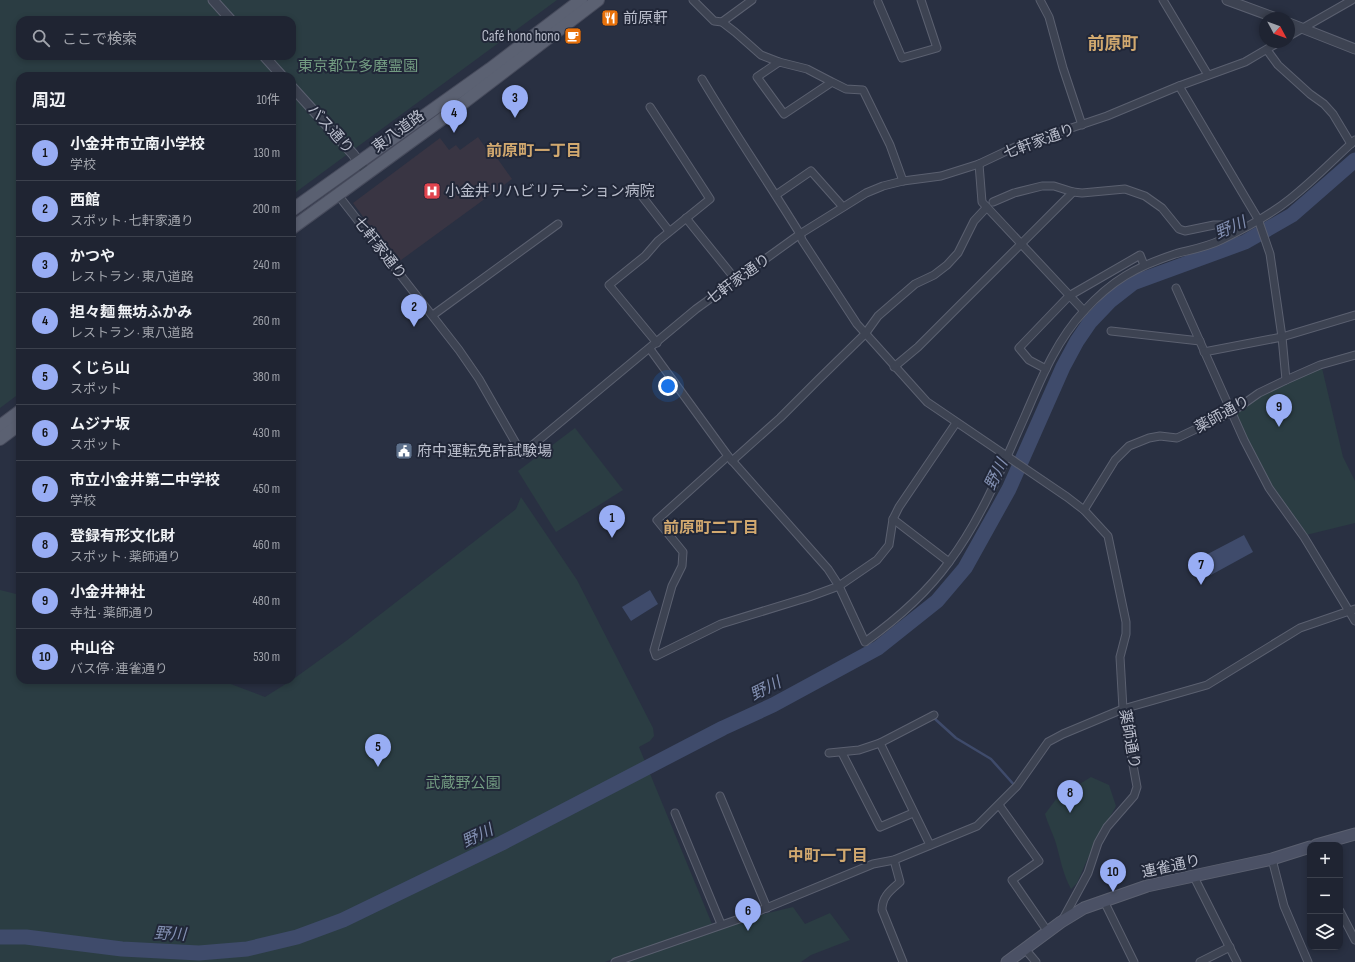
<!DOCTYPE html>
<html lang="ja">
<meta charset="utf-8">
<style>
:root{--surface:#1f2432;--page:#2c303e;--text:#f1f3f6;--muted:#a1a4ac;--line:#3c414d;--accent:#98adf4}
body{margin:0;font-family:"Sofia Sans Condensed","Noto Sans JP",sans-serif;background:var(--page);color:var(--text)}
.controls{position:absolute;right:12px;bottom:12px;display:grid;overflow:hidden;border-radius:8px;box-shadow:0 2px 6px #0003}
.controls button{width:36px;height:36px;display:grid;place-items:center;padding:0;border:0;border-bottom:1px solid var(--line);background:var(--surface);color:var(--text);font:20px sans-serif}
.compass{position:absolute;left:1259px;top:12px;width:36px;height:36px;border-radius:50%;background:var(--surface);box-shadow:0 2px 6px #0003;rotate:131deg}
.you{position:absolute;left:668px;top:386px;width:14px;height:14px;margin:-10px;border:3px solid #fff;border-radius:50%;background:#1a73e8;box-shadow:0 0 0 6px #1a73e833}
.badge{display:grid;place-items:center;width:26px;height:26px;border-radius:50%;background:var(--accent);color:#111;font-size:13px;font-weight:700}
.pin{position:absolute;translate:-50% -33px;filter:drop-shadow(0 1px 2px #0008)}
.pin::after{content:'';position:absolute;top:21px;width:14px;height:12px;background:inherit;clip-path:polygon(0 0,100% 0,50% 100%)}
.list{margin:0;padding:0;list-style:none}
h2{display:flex;justify-content:space-between;align-items:center;height:52px;margin:0;padding:0 16px;font-size:17px}
h2 small{font-size:13px;font-weight:400;color:var(--muted)}
.list li{display:grid;grid-template-columns:26px 1fr auto;gap:12px;align-items:center;box-sizing:border-box;height:56px;padding:0 16px;border-top:1px solid var(--line)}
.list b{display:block;font-size:15px;white-space:nowrap}
.list p{margin:0;font-size:13px;white-space:nowrap;color:var(--muted)}
.list em{font-size:13px;font-style:normal;color:var(--muted)}
.icon{flex:none;width:22px;height:22px;fill:none;stroke:currentColor;stroke-width:2;stroke-linecap:round;stroke-linejoin:round}
.map{position:relative;flex:none;width:1355px;height:962px;overflow:hidden}
.search{position:absolute;background:var(--surface);box-shadow:0 2px 6px #0003;left:16px;top:16px;width:280px;height:44px;display:flex;align-items:center;gap:10px;box-sizing:border-box;padding:0 14px;border-radius:12px;color:var(--muted);font-size:15px}
.panel{position:absolute;background:var(--surface);box-shadow:0 2px 6px #0003;left:16px;top:72px;width:280px;height:612px;border-radius:12px}
.map>svg:first-child{display:block}
</style>
<div class="map">
<svg width="1355" height="962" viewBox="0 0 1355 962">
<rect width="100%" height="100%" fill="#293042"/>
<polygon fill="#393543" points="478,137 490,154 492,151 512,179 397,263 353,203 440,138 449,150 456,145 460,150"/>
<g fill="#2b3d43" fill-rule="evenodd">
<path d="M0,0h557l-265,195v-119h-272v317l-20,15zM20,20h272v36h-272z"/>
<path d="M1322,368l21,89 12,24v42l-49,12 -35,-49 -37,-74c28,-18 56,-32 88,-44z"/>
<polygon points="575,428 623,490 556,532 518,471"/>
<polygon points="521,497 577,580 653,728 654,736 650,741 639,747 712,924 605,962 0,962 0,590 20,595 20,680 220,680 265,697 292,680 346,641 516,509"/>
<path d="M1091,777l18,8 7,21 -28,52 -11,25 -6,6c-8,-15 -10,-27 -14,-42 -3,-12 -9,-22 -12,-33l12,-16z"/>
<polygon points="793,907 805,924 830,913 850,940 811,955 801,962 623,962 747,918"/>
</g>
<g fill="#3f4b6b">
<polygon points="1244,535 1253,552 1211,575 1202,557"/>
<polygon points="650,590 658,604 631,621 622,607"/>
</g>
<g fill="none" stroke-linecap="round" stroke-linejoin="round">
<polyline stroke="#3f4b6b" stroke-width="2.5" points="935,719 956,738 991,759 1016,787"/>
<polyline stroke="#3f4b6b" stroke-width="15" points="0,937 26,937 122,949 199,953 247,949 297,937 343,920 502,843 723,728 773,705 878,648 937,601 965,568 1009,489 1063,367 1077,341 1090,322 1110,301 1133,283 1245,242 1292,215 1355,160"/>
<g stroke="#5b6070" stroke-width="9">
<g id="minor">
<polyline points="693,0 714,21 722,22 735,32 761,55 779,62"/>
<polyline points="1040,0 1049,17 1063,68 1082,125"/>
<polyline points="1163,0 1208,75"/>
<polyline points="878,2 902,58 937,48 921,0"/>
<polyline points="722,22 752,0"/>
<polyline points="1289,36 1352,0"/>
<polyline points="1267,50 1278,65 1310,94 1324,104 1333,114 1351,144"/>
<path d="M702,79c31,52 66,103 98,155l2,6 55,84 70,78 140,95 17,13 24,26 18,86v12l-6,23 3,52 14,78 -3,9 -27,31 -9,16 -10,30 -25,46"/>
<polyline points="832,82 807,69 779,62 757,77 784,114 832,82 846,89 863,90 890,145 903,181"/>
<polyline points="1179,86 1258,219 1270,254 1282,337 1286,380"/>
<polyline points="650,107 710,199 658,241 645,256 609,285 657,343"/>
<polyline points="979,164 982,202 1084,311"/>
<polyline points="338,195 459,350 479,379 522,454 696,309 800,234 866,193 883,186 903,181 941,176 979,164 1015,147 1107,116 1179,86 1245,62 1279,42"/>
<polyline points="641,195 669,231"/>
<polyline points="776,195 811,171 843,207"/>
<polyline points="993,202 1014,193 1042,186 1054,186 1073,192 1082,193 1125,189 1145,196 1162,208 1179,229 1185,231 1214,225 1228,225 1241,229"/>
<polyline points="686,218 736,280"/>
<polyline points="1176,288 1244,440 1269,488 1304,537 1355,621"/>
<polyline points="433,315 558,224"/>
<polyline points="1111,331 1200,341"/>
<path d="M650,349l78,107 100,113 11,17 26,56c32,-23 61,-48 84,-80 33,-44 54,-97 76,-146 16,-37 31,-75 59,-105 28,-31 52,-44 91,-57 15,-4 32,-7 46,-14 23,-11 49,-25 69,-41 23,-18 43,-39 65,-59"/>
<polyline points="1204,352 1282,337 1355,315"/>
<polyline points="894,367 918,347 1073,192"/>
<polyline points="1046,369 1029,360 1019,348 1069,296 1140,255 1144,265"/>
<polyline points="728,456 657,520 683,552 682,566 672,586 654,650 656,656 721,624 809,597 839,586 877,560 889,545 893,519 899,507 956,423"/>
<polyline points="732,461 780,418 819,379 865,334 878,316 915,284 934,275 947,265 958,253 974,221 987,207"/>
<polyline points="1084,510 1115,460 1129,446 1149,438 1160,436 1177,438 1232,412 1259,393 1286,380 1320,365 1355,355"/>
<polyline points="893,519 949,562"/>
<polyline points="829,753 859,750 880,743"/>
<polyline points="842,753 880,827 913,813"/>
<polyline points="720,796 767,908"/>
<polyline points="999,805 1039,861 1012,880 1048,932"/>
<polyline points="675,813 721,924"/>
<polyline points="930,845 880,743 934,715"/>
<polyline points="1272,859 1284,906 1308,962"/>
<path d="M894,860l6,22c-9,8 -18,14 -18,28l21,52"/>
<polyline points="1194,877 1237,962"/>
<polyline points="1104,901 1134,962"/>
<polyline points="1340,911 1355,940"/>
<polyline points="1025,949 1036,962"/>
<polyline points="615,962 742,918 873,864 894,860 977,826 1017,786 1048,742 1063,734 1123,709 1207,685 1300,628 1355,609"/>
<polyline points="1200,962 1230,947"/>
</g>
</g>
<g stroke="#5b6070" stroke-width="11">
<g id="tertiary">
<polyline points="213,0 231,20"/>
<polyline points="1227,0 1276,18"/>
<polyline points="1289,23 1355,49"/>
<polyline points="264,56 282,76"/>
<polyline points="292,87 353,154 367,173"/>
</g>
</g>
<g stroke="#5b6070" stroke-width="13">
<g id="secondary">
<polyline points="1316,845 1355,834"/>
<polyline points="1007,962 1061,922 1084,908 1147,886 1272,859 1310,847"/>
</g>
</g>
<g stroke="#474b5c" stroke-width="14">
<g id="primary">
<polyline points="292,210 490,69 581,0"/>
<polyline points="292,228 442,119 598,0"/>
<polyline points="0,426 20,411"/>
<polyline points="0,439 20,424"/>
</g>
</g>
<use href="#minor" stroke="#3d4352" stroke-width="7"/>
<use href="#tertiary" stroke="#3d4352" stroke-width="9"/>
<use href="#secondary" stroke="#4b5165" stroke-width="11"/>
<use href="#primary" stroke="#5b6172" stroke-width="12"/>
</g>
<defs>
<g id="restaurant-square" transform="scale(0.9)"><rect x="-9" y="-9" width="18" height="18" rx="4" fill="#e8710a" stroke="#212738"/><path d="M-5-6h1v4h1v-4h1v4h1v-4h1v5L-1.5 .5V6h-2V.5L-5-1ZM5-6V6H3V1.5H1.5Q1.5-4 5-6Z" fill="#fff"/></g>
<g id="cafe-square" transform="scale(0.9)"><rect x="-9" y="-9" width="18" height="18" rx="4" fill="#e8710a" stroke="#212738"/><path d="M-5.5-4.5H6V0H3Q3 3.5 0 3.5H-2.5Q-5.5 3.5-5.5 0ZM3-3.2v2h1.7v-2ZM-6 4.5H4V6H-6Z" fill="#fff"/></g>
<g id="hospital-square" transform="scale(0.9)"><rect x="-9" y="-9" width="18" height="18" rx="4" fill="#e0444e" stroke="#212738"/><path d="M-5-5h3v3.5h4V-5h3V5h-3V1.5h-4V5h-3Z" fill="#fff"/></g>
<g id="civic-square" transform="scale(0.9)"><rect x="-9" y="-9" width="18" height="18" rx="4" fill="#5c6f8a" stroke="#212738"/><path d="M-.6-6.5H3V-4.5H.6V-3L4-1V1h2V6H-6V1h2V-1L-.6-3ZM-1.2 2.5V6h2.4V2.5Z" fill="#fff"/></g>
</defs>
<g fill-rule="evenodd">
<use href="#restaurant-square" x="610" y="18"/>
<use href="#cafe-square" x="573" y="36"/>
<use href="#hospital-square" x="432" y="191"/>
<use href="#civic-square" x="404" y="451"/>
</g>
<g text-anchor="middle" stroke-width="4" stroke-linejoin="round" paint-order="stroke">
<g font-size="15" fill="#babecc" stroke="#212738" text-anchor="start">
<text x="623" y="23">前原軒</text>
<text x="560" y="41" text-anchor="end">Café hono hono</text>
<text x="445" y="196">小金井リハビリテーション病院</text>
<text x="417" y="456">府中運転免許試験場</text>
</g>
<g font-size="15" fill="#739c82" stroke="#212738">
<text x="358" y="71">東京都立多磨霊園</text>
<text x="463" y="788">武蔵野公園</text>
</g>
<g font-size="15" fill="#babecc" stroke="#212738">
<text transform="translate(331 129) rotate(48)" y="5">バス通り</text>
<text transform="translate(398 131) rotate(-36)" y="5">東八道路</text>
<text transform="translate(1039 141) rotate(-20)" y="5">七軒家通り</text>
<text transform="translate(380 248) rotate(52)" y="5">七軒家通り</text>
<text transform="translate(738 279) rotate(-36)" y="5">七軒家通り</text>
<text transform="translate(1222 414) rotate(-29)" y="5">薬師通り</text>
<text transform="translate(1130 739) rotate(80)" y="5">薬師通り</text>
<text transform="translate(1171 866) rotate(-12)" y="5">連雀通り</text>
</g>
<g font-size="16" font-weight="bold" fill="#d2a96f" stroke="#212738">
<text x="534" y="156">前原町一丁目</text>
<text x="711" y="533">前原町二丁目</text>
<text x="828" y="861">中町一丁目</text>
</g>
<g font-size="16" font-style="italic" fill="#8390b2" stroke="#212738">
<text transform="translate(1230 227) rotate(-24)" y="6">野川</text>
<text transform="translate(995 474) rotate(-64)" y="6">野川</text>
<text transform="translate(765 688) rotate(-27)" y="6">野川</text>
<text transform="translate(477 835) rotate(-26)" y="6">野川</text>
<text transform="translate(170 933) rotate(3)" y="6">野川</text>
</g>
<g font-size="17" font-weight="bold" fill="#d2a96f" stroke="#212738">
<text x="1113" y="49">前原町</text>
</g>
</g>
</svg>
<div class="controls">
<button>+</button>
<button>−</button>
<button><svg class="icon" aria-label="layers" viewBox="0 0 24 24"><path d="M12 4l9 5-9 5-9-5zM3 14l9 5 9-5"/></svg></button>
</div>
<svg class="compass" viewBox="-18 -18 36 36"><path d="M0-13l5 13h-10z" fill="#e53935"/><path d="M0 13l5-13h-10z" fill="#a1a4ac"/></svg>
<div class="you"></div>
<div class="pin badge" style="left:612px;top:538px">1</div>
<div class="pin badge" style="left:414px;top:327px">2</div>
<div class="pin badge" style="left:515px;top:118px">3</div>
<div class="pin badge" style="left:454px;top:133px">4</div>
<div class="pin badge" style="left:378px;top:767px">5</div>
<div class="pin badge" style="left:748px;top:931px">6</div>
<div class="pin badge" style="left:1201px;top:585px">7</div>
<div class="pin badge" style="left:1070px;top:813px">8</div>
<div class="pin badge" style="left:1279px;top:427px">9</div>
<div class="pin badge" style="left:1113px;top:892px">10</div>
<div class="search"><svg class="icon" aria-label="search" viewBox="0 0 24 24"><circle cx="10" cy="10" r="6"/><path d="M15 15l6 6"/></svg>ここで検索</div>
<section class="panel">
<h2>周辺<small>10件</small></h2>
<ul class="list">
<li><span class="badge">1</span><div><b>小金井市立南小学校</b><p>学校</p></div><em>130 m</em></li>
<li><span class="badge">2</span><div><b>西館</b><p>スポット · 七軒家通り</p></div><em>200 m</em></li>
<li><span class="badge">3</span><div><b>かつや</b><p>レストラン · 東八道路</p></div><em>240 m</em></li>
<li><span class="badge">4</span><div><b>担々麺 無坊ふかみ</b><p>レストラン · 東八道路</p></div><em>260 m</em></li>
<li><span class="badge">5</span><div><b>くじら山</b><p>スポット</p></div><em>380 m</em></li>
<li><span class="badge">6</span><div><b>ムジナ坂</b><p>スポット</p></div><em>430 m</em></li>
<li><span class="badge">7</span><div><b>市立小金井第二中学校</b><p>学校</p></div><em>450 m</em></li>
<li><span class="badge">8</span><div><b>登録有形文化財</b><p>スポット · 薬師通り</p></div><em>460 m</em></li>
<li><span class="badge">9</span><div><b>小金井神社</b><p>寺社 · 薬師通り</p></div><em>480 m</em></li>
<li><span class="badge">10</span><div><b>中山谷</b><p>バス停 · 連雀通り</p></div><em>530 m</em></li>
</ul>
</section>
</div>
